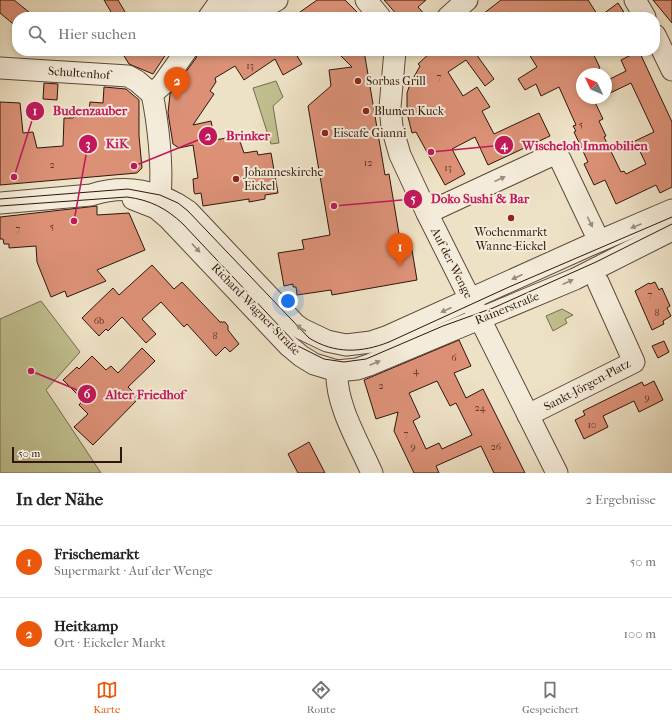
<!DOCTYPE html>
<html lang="de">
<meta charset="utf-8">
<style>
:root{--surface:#fff;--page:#f2f2f2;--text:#222;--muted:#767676;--line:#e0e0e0;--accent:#ea580c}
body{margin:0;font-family:"IM FELL French Canon",serif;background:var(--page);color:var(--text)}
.compass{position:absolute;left:576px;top:68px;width:36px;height:36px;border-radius:50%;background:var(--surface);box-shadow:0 2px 6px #0003;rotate:314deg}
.scale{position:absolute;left:12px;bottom:10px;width:110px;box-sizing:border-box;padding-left:4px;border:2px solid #2e160b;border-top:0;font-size:11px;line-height:14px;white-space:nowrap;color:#2e160b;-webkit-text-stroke:3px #f4ecda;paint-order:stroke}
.you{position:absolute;left:288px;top:301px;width:14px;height:14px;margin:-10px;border:3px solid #fff;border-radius:50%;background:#1a73e8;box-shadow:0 0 0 6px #1a73e833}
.badge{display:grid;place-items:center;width:26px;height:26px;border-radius:50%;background:var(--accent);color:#fff;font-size:13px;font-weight:700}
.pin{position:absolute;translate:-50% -33px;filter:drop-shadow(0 1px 2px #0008)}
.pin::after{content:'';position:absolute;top:21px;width:14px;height:12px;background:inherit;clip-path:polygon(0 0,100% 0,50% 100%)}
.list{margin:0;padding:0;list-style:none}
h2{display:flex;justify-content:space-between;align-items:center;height:52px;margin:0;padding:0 16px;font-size:17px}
h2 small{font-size:13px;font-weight:400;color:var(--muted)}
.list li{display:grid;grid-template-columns:26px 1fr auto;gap:12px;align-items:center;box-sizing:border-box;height:72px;padding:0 16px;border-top:1px solid var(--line)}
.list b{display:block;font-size:15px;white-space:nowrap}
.list p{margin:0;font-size:13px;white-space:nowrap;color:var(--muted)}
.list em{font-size:13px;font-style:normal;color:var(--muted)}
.icon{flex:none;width:22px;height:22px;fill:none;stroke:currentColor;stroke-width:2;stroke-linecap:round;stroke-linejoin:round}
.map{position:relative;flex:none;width:672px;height:473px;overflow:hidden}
.search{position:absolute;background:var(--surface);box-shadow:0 2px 6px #0003;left:12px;right:12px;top:12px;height:44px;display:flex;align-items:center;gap:10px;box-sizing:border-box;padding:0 14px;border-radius:16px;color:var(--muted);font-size:15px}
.sheet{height:196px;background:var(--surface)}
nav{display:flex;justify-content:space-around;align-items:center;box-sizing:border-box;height:56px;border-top:1px solid var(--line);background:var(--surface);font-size:11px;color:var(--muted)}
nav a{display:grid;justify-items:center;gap:2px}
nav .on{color:var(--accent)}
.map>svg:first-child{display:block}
</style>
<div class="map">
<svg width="672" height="473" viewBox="0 0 672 473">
<rect width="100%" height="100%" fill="#eee2c6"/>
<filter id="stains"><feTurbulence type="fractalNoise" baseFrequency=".005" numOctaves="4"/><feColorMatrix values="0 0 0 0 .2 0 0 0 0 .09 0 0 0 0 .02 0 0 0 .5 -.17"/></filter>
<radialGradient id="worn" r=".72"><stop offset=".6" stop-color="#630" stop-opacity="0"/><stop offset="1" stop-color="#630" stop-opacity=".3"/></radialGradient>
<g fill="#c1c090" stroke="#786b4e">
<polygon points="276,81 283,97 273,106 279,143 271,144 253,88"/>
<polygon points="41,301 80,352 46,390 101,473 0,473 0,319"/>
<polygon points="562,309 573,315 565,319 567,323 553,331 546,316"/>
</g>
<g fill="#dc9177" stroke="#2e160b" fill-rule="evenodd">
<polygon points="0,0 14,0 35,17 17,17 17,27 0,13"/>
<polygon points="104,0 118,0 128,17 114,17"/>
<polygon points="317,0 345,0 362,17 293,17"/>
<polygon points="384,0 426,0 418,7 427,17 399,17"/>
<polygon points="501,0 588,0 599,17 618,3 627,17 479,17"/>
<polygon points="653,0 672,0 672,23"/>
<polygon points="121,51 168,51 153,74 129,64"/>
<polygon points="198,51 294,51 302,64 283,75 275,59 244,80 235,66 215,78 216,82 210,91 214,94 193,125 211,121 215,140 238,136 244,153 257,151 258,155 271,153 278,193 265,195 265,199 249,202 249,199 203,206 201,193 195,194 194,192 193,179 198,178 193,145 179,148 173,144 168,113 170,94 196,58"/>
<polygon points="336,51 364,51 385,175 389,174 399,234 400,234 402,245 411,244 417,280 332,295 331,290 297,295 296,287 293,287 293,284 284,286 278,253 304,249 302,240 330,235 308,106 331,86 329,70 352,67"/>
<polygon points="432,51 480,51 476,54 494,79 485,86 466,60 448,72 463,96 477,87 490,107 482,111 494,134 539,113 550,136 488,165 475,137 452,149 465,174 445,185 416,132 412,133 407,113 407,93 410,84 420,66 418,64"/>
<polygon points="527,51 592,51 600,68 587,74 582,74 582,98 593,98 603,119 599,121 606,136 604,137 621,172 624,171 626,174 646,164 635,141 654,132 631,83 606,95 606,81 626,71 621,60 639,51 672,122 672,187 660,193 656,185 616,204 605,180 594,185 584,164 588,162 574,132 576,131 573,126 576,125 559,87 541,96 536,84 525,90 518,79 537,67"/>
<polygon points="44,83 58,84 57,100 43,99"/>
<polygon points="104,87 126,89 139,100 139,136 142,168 137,173 0,185 0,102 20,103 23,133 33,132 37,148 63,146 64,118 73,118 79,112 89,110 90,102 103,103"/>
<polygon points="97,206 97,215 129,213 145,250 97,270 106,281 67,297 65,291 51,297 37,262 36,246 9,248 9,244 4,244 3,239 0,239 0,217"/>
<polygon points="152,265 174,289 182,282 220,322 225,322 228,326 228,330 239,344 230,352 225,347 216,356 187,324 184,327 161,302 142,319 156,334 146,343 122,317 108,331 106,329 99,336 82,318 113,288 119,295"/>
<polygon points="655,282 659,290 662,288 670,306 667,308 671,316 663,321 664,324 652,330 635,291 649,283 650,284"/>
<path d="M459,340l12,26 -17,7 12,25 17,-9 42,84h-31l-13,-27 -45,20 3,7h-25l-20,-42 4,-19 -22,7 -12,-39zM437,381l13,25 6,-3 16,32 -30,14 -3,-6 -13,6 -13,-28 7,-4 -11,-24z"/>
<polygon points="664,341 669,352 658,358 652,346"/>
<polygon points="142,348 155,361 128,387 139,398 93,445 74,427 88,414 79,405 83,400 63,380 77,367 79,369 92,356 106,370 111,366 118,373"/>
<polygon points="654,381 663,400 639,412 634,401 603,416 608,427 584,439 575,420 585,415 583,411 642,382 644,386"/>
<polygon points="309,442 325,473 298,473 288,454"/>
</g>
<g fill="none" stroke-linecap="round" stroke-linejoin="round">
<g stroke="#5e493a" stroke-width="23">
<g id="minor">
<path d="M226,0c18,17 33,11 51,0"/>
<polyline points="366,0 380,17"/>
<polyline points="635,0 645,17"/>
<polyline points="209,17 221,0"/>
<polyline points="448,17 467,0"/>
<polyline points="655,35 672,70"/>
<polyline points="395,51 390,107 392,127 400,155 427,213 557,473"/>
<polyline points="0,68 128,76 137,81 152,94"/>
<path d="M152,94c6,28 11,73 8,101"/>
<polyline points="152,94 162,85 186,51"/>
<polyline points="133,199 156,208 169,219 289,346 301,356 314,364 337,371 357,369 369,365 575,279 672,230"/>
<path d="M0,203l91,-8c34,-11 68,-5 97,16l107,113 7,5 25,12 19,4 25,-3 15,-5 204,-92 82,-35"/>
<polyline points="427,213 550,156 556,156 560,159 599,241"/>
<path d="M337,371c-2,33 22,72 35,102"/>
<polyline points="528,415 634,362 598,282"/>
</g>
</g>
<use href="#minor" stroke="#f4ecda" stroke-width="21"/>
<g stroke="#2e160b" stroke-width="1">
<path d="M0,199l128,-10 32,6 18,8 10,8 121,127c26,16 52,15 80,4l120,-55 163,-70"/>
<path d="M0,206l127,-9c23,3 39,11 56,27l115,122 26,13 20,3 22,-3 77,-33 50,-18 103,-46 76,-38"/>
</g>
</g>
<defs><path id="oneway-solid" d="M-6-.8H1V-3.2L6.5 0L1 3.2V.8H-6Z"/></defs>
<g fill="#9b8c7d">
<use href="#oneway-solid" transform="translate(500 179) rotate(-25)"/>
<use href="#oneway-solid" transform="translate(590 222) rotate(64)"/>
<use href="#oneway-solid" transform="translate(636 226) rotate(157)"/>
<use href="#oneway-solid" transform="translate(196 248) rotate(47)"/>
<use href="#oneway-solid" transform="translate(517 277) rotate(156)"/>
<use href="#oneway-solid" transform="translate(568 282) rotate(-24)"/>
<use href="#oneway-solid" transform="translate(446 310) rotate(155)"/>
<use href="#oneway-solid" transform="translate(301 328) rotate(-147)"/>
<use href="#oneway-solid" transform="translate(375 363) rotate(-23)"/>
</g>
<g fill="#8f2418" stroke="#f4ecda" stroke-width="1.5">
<circle cx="358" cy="81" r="4"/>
<circle cx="366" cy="111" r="4"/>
<circle cx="325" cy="133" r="4"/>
<circle cx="236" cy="179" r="4"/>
<circle cx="511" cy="218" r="4"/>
</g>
<g text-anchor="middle" stroke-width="4" stroke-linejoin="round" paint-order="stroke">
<g font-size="10" fill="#5a3526">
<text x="250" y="69">13</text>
<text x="439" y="80">7</text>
<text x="581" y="128">5</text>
<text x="368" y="166">12</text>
<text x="52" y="168">2</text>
<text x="448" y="171">13</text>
<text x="52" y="230">5</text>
<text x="18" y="232">7</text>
<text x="650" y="298">7</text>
<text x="657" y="316">8</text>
<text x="99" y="324">6b</text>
<text x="215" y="339">8</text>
<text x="454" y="361">6</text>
<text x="416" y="374">4</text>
<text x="381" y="389">2</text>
<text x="647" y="401">9</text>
<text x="480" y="411">24</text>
<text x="592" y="428">10</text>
<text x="406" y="437">7</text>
<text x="413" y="450">9</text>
<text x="496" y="450">26</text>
</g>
<g font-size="12" fill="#2e160b" stroke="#f4ecda">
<text transform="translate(79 73) rotate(4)" y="4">Schultenhof</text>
<text transform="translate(452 263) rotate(63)" y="4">Auf der Wenge</text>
<text transform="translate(507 308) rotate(-22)" y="4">Rainerstraße</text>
<text transform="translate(256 309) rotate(46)" y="4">Richard-Wagner-Straße</text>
<text transform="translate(587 385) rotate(-28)" y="4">Sankt-Jörgen-Platz</text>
</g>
<g font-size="12" fill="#2e160b" stroke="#f4ecda" text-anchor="start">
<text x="366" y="85">Sorbas Grill</text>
<text x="374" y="115">Blumen Kuck</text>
<text x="333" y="137">Eiscafe Gianni</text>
<text x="244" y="176">Johanneskirche<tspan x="244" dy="14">Eickel</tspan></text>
<text x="511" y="236" text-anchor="middle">Wochenmarkt<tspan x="511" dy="14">Wanne-Eickel</tspan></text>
</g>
</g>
<path fill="none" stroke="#c2185b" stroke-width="1.5" d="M14 177L35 111M134 166L208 136M74 221L88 144M431 152L504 145M334 206L413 199M31 371L87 394"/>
<g fill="#c2185b" stroke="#f4ecda" stroke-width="1.5">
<circle cx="14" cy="177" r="4"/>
<circle cx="134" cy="166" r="4"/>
<circle cx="74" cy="221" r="4"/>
<circle cx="431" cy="152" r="4"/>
<circle cx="334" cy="206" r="4"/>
<circle cx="31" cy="371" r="4"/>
<circle cx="35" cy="111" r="10"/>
<circle cx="208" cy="136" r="10"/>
<circle cx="88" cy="144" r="10"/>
<circle cx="504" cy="145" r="10"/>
<circle cx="413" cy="199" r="10"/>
<circle cx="87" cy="394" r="10"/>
</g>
<g font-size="12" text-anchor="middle" font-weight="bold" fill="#fff">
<text x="35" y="115">1</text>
<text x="208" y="140">2</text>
<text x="88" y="148">3</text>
<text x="504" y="149">4</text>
<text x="413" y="203">5</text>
<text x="87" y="398">6</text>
</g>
<g font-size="13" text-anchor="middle" font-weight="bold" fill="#c2185b" stroke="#f4ecda" stroke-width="4" stroke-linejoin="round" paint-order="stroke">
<text x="90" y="115">Budenzauber</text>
<text x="248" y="140">Brinker</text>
<text x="117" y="148">KiK</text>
<text x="585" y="150">Wischeloh Immobilien</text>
<text x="480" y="203">Doko Sushi &amp; Bar</text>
<text x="145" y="399">Alter Friedhof</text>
</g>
<rect width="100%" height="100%" filter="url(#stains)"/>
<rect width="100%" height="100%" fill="url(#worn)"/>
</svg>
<svg class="compass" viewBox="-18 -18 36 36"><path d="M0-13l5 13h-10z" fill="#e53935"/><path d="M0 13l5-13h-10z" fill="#767676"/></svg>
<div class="scale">50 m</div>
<div class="you"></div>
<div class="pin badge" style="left:400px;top:266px">1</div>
<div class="pin badge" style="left:177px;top:100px">2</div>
<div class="search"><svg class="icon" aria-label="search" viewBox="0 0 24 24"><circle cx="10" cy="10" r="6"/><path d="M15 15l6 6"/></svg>Hier suchen</div>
</div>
<section class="sheet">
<h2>In der Nähe<small>2 Ergebnisse</small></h2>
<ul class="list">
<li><span class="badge">1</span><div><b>Frischemarkt</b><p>Supermarkt · Auf der Wenge</p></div><em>50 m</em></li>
<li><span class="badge">2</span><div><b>Heitkamp</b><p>Ort · Eickeler Markt</p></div><em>100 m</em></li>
</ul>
</section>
<nav>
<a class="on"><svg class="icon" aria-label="map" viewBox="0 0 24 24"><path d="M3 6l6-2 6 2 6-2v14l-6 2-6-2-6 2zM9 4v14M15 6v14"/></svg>Karte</a>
<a><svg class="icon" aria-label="directions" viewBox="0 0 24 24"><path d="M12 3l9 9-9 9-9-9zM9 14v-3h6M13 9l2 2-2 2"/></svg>Route</a>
<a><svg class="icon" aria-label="saved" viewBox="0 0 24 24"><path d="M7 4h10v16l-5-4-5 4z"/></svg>Gespeichert</a>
</nav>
